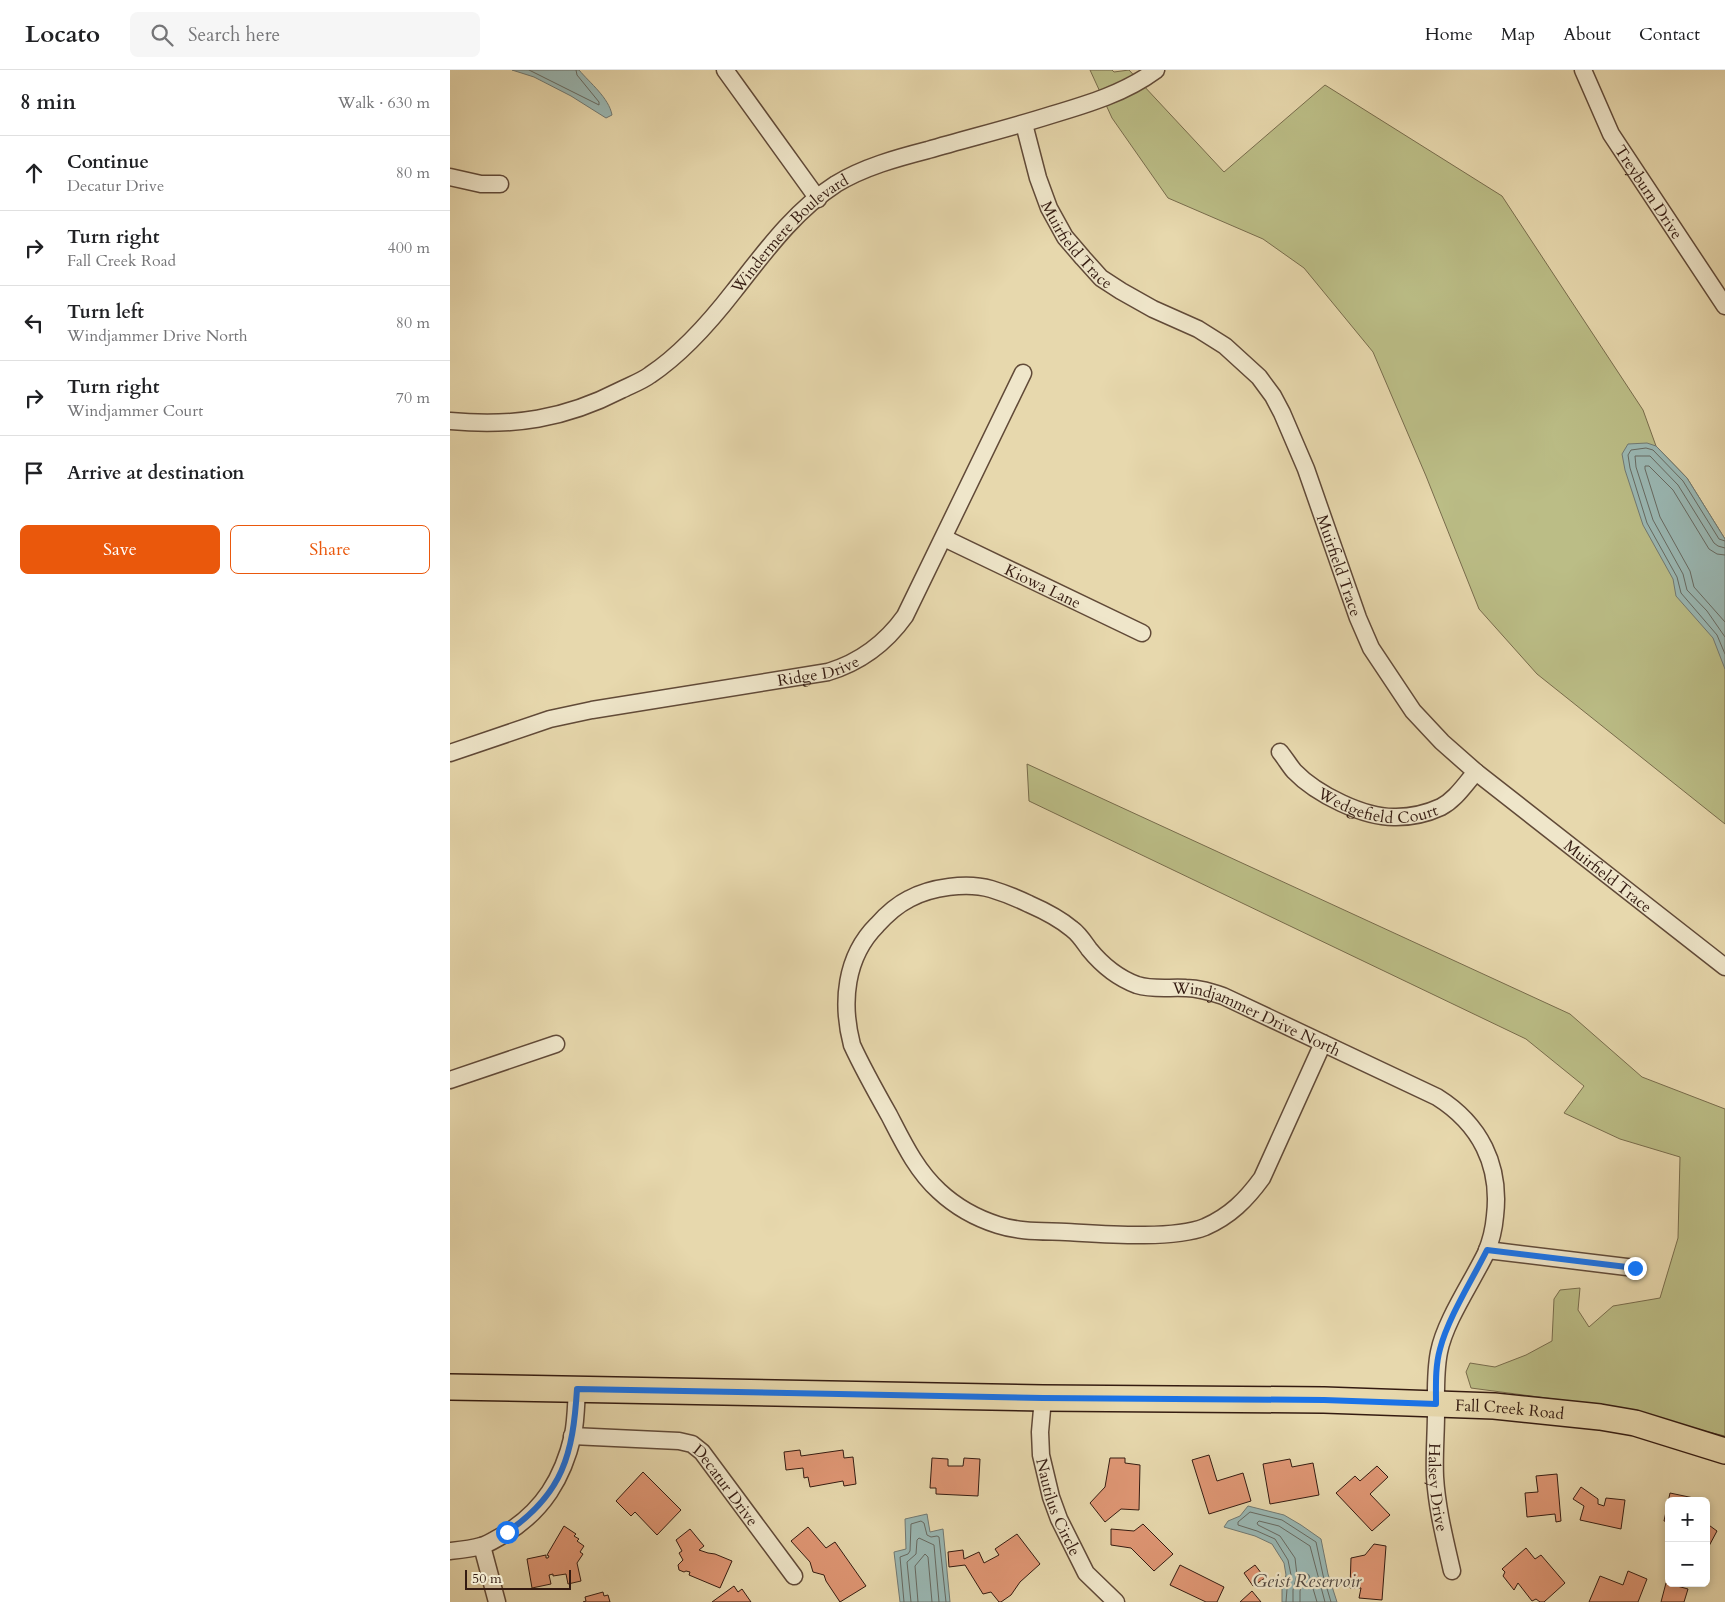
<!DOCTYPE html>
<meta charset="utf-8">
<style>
:root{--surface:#fff;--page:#f6f6f6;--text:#202124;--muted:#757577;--line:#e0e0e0;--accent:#ea580c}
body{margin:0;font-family:Cardo,serif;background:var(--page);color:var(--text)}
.controls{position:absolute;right:15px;bottom:15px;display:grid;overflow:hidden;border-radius:8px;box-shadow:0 2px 8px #0003}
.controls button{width:45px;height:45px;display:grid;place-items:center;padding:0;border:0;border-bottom:1px solid var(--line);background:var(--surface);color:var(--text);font:25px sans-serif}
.scale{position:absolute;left:15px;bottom:12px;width:106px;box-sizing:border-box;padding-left:5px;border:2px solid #341b11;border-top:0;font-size:14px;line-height:18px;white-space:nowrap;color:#341b11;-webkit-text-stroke:4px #efe6ca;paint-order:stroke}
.stop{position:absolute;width:15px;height:15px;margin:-11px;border:4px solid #1a73e8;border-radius:50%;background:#fff}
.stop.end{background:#1a73e8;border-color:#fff;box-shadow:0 1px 5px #0008}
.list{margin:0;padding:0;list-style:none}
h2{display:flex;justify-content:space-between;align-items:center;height:65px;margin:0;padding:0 20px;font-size:21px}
h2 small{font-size:16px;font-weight:400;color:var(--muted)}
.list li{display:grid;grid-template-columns:32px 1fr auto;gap:15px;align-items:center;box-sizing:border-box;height:75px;padding:0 20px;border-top:1px solid var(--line)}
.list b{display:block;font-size:19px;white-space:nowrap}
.list p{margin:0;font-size:16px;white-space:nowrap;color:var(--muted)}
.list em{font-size:16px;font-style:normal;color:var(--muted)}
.actions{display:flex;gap:10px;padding:15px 20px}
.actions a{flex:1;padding:11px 0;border:1px solid var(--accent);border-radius:8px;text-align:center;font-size:18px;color:var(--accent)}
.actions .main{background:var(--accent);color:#fff}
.icon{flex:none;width:28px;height:28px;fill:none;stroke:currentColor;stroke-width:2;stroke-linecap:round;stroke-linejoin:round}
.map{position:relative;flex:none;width:1275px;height:1532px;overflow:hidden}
header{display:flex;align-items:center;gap:30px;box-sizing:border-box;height:70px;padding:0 25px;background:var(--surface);border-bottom:1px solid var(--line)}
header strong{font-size:24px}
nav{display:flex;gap:28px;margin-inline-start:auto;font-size:18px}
.search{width:350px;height:45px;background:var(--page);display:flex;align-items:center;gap:12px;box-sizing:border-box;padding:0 18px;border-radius:8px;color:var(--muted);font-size:19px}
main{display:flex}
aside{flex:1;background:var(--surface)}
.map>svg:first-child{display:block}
</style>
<header>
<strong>Locato</strong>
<div class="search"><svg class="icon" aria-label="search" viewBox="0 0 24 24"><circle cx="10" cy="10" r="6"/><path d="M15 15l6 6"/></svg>Search here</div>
<nav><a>Home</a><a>Map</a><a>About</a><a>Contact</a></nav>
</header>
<main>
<aside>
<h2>8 min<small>Walk · 630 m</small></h2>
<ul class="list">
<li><svg class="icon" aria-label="ahead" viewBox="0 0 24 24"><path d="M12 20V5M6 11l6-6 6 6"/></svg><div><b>Continue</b><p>Decatur Drive</p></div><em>80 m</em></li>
<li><svg class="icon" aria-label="right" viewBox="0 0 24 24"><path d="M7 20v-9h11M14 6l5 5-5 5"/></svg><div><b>Turn right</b><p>Fall Creek Road</p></div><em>400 m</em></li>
<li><svg class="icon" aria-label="left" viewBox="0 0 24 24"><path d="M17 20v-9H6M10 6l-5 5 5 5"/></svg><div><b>Turn left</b><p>Windjammer Drive North</p></div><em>80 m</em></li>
<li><svg class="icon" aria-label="right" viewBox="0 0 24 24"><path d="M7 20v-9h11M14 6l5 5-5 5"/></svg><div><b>Turn right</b><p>Windjammer Court</p></div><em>70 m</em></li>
<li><svg class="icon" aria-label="arrive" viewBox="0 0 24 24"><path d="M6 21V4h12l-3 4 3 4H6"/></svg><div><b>Arrive at destination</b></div></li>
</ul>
<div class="actions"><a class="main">Save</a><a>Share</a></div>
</aside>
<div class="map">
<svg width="1275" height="1532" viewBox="0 0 1275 1532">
<rect width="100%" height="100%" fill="#e7d8ad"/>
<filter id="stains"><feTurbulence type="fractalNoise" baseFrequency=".004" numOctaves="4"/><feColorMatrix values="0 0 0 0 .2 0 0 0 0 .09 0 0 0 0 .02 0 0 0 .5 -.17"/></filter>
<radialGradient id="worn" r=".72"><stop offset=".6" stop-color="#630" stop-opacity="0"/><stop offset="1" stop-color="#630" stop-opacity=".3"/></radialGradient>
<g fill="#bbbd86" stroke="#786c4c">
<polygon points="640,0 662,0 664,2 679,0 774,102 875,15 1052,126 1193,340 1206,376 1237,408 1275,469 1275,754 1087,604 1029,539 976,406 923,282 854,198 813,169 718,128 662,48"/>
<polygon points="577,694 1120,944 1192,1007 1275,1039 1275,1366 1141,1334 1021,1318 1016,1302 1020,1293 1045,1297 1076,1285 1102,1271 1104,1229 1110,1220 1130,1218 1128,1240 1139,1257 1163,1236 1210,1228 1228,1168 1230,1087 1170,1069 1114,1043 1134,1016 1076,969 579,731"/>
</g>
<g fill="#9ab8b4" stroke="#717973">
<path d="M62,0h67c11,13 30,28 33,45l-6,3 -35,-22 -37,-19z"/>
<polygon points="1197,373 1206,376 1237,408 1275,469 1275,599 1263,568 1226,526 1223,509 1193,455 1175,400 1172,384 1178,374"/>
<polygon points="798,1436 834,1445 851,1455 871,1469 878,1504 887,1532 832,1532 832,1517 836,1505 834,1493 822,1474 805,1466 774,1457 778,1451 790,1446"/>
<polygon points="477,1444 480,1462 493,1459 500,1532 450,1532 444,1482 456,1479 455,1449"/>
</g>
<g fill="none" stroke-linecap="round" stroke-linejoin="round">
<g stroke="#676a62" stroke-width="1">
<polyline points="79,0 149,35 149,32 127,5 126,0"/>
<polyline points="1275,471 1269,469 1233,411 1203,380 1196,378 1181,380 1178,385 1180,398 1197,453 1227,507 1231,523 1267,565 1275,584"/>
<polyline points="1275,478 1268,476 1264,473 1228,415 1200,386 1185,386 1186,397 1203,450 1233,504 1237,520 1257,541 1275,567"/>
<polyline points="1275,485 1267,484 1259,479 1223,420 1199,396 1195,396 1195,399 1210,447 1240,501 1244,517 1275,552"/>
<polyline points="454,1532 450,1487 458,1484 460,1481 461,1454 471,1451 474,1453 477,1465 481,1467 487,1466 489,1467 496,1532"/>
<polyline points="461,1532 457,1492 466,1484 467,1470 469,1468 484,1475 489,1532"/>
<polyline points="468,1532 465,1496 475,1484 478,1487 482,1532"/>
<polyline points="836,1532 837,1519 841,1505 838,1490 825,1469 807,1461 788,1455 788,1452 800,1442 832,1450 866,1472 873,1505 881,1532"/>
<polyline points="843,1532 843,1520 847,1505 845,1488 830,1466 808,1455 807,1453 809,1451 829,1456 860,1476 875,1532"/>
<polyline points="850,1532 850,1521 854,1505 857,1504 859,1505 867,1532"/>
</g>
</g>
<g fill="#e09775" stroke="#341b11">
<polygon points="350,1380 351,1386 393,1380 394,1388 403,1387 406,1414 394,1416 393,1411 360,1417 358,1407 354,1408 353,1398 336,1400 334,1382"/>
<polygon points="759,1385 767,1411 793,1403 801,1431 759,1444 742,1390"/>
<polygon points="482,1388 498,1389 498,1396 513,1396 514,1388 530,1389 528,1426 486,1424 486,1418 480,1418"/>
<polygon points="660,1388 675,1388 675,1393 690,1395 689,1440 671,1439 655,1452 640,1433 655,1417"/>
<polygon points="840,1389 842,1397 863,1393 869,1425 820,1434 813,1394"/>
<polygon points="927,1396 938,1407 920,1424 940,1445 922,1461 886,1423 905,1406 910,1411"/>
<polygon points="193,1402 231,1440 207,1465 185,1442 181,1446 166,1431"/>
<polygon points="1107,1404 1111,1451 1106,1452 1105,1444 1077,1447 1075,1423 1088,1422 1086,1406"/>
<polygon points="1131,1417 1148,1429 1148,1434 1154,1436 1156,1428 1175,1430 1171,1459 1130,1450 1134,1436 1123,1429"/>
<polygon points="1220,1423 1258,1431 1256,1437 1256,1431 1219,1431 1219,1452 1214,1451"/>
<polygon points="1256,1453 1267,1461 1259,1476 1256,1474"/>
<polygon points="693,1454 723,1484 704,1501 681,1478 661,1475 661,1459 684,1461"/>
<polygon points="114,1456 126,1464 124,1466 129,1469 127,1471 134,1476 130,1482 133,1484 127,1493 131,1511 118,1514 116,1504 103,1506 103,1504 99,1505 101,1514 82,1518 77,1489 96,1485 96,1488 98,1488 99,1486 97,1485"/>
<polygon points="358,1457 376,1478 385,1472 416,1516 390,1532 376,1511 374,1505 363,1502 360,1492 341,1471"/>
<polygon points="240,1459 254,1476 249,1480 258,1483 265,1484 282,1491 270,1518 239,1505 240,1502 236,1501 234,1502 229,1500 228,1495 233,1490 229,1483 232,1481 226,1470"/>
<polygon points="567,1464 590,1494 570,1512 561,1525 551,1532 549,1532 541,1522 533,1524 515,1495 499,1497 498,1482 513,1480 514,1489 529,1482 534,1493 549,1485 545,1479"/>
<polygon points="924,1474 936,1476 932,1530 909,1528 911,1518 900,1518 901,1488 915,1485"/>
<polygon points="1076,1478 1085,1489 1091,1485 1115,1513 1094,1532 1090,1532 1086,1529 1082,1531 1068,1513 1064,1520 1053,1506 1055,1502 1052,1499"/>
<polygon points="730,1495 774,1517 767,1532 756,1532 720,1515"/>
<polygon points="805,1495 815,1508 803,1516 794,1503"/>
<polygon points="1178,1501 1197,1509 1188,1532 1139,1532 1150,1506 1173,1515"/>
<polygon points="1216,1513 1238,1519 1234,1532 1211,1532"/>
<polygon points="284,1516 288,1522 292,1519 301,1532 262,1532"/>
<polygon points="802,1521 811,1532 790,1532"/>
<polygon points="153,1522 154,1526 158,1525 160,1532 133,1532 136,1531 135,1527"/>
</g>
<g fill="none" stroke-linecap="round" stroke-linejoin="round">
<g stroke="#614a38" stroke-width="19">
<g id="street">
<polyline points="275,0 368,129"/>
<path id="s1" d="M1133,0l28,64 114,172"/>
<path id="s2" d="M574,54l14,54 11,30 16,29 18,21 18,20 20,13 32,18 45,20 27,17 34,31 14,19 9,17 24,56 52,149 13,30 42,63 29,31 34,30 249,195"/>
<polyline points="0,107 31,114 50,114"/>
<path id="s3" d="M0,351c63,6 115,-2 171,-31 10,-5 21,-9 29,-15 33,-22 60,-53 84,-84 30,-38 60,-80 102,-107 28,-17 61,-26 92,-34 41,-12 82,-22 123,-35 37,-11 74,-22 105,-45"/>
<path id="s4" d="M494,468l198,95"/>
<path id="s5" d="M830,682c5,6 9,13 14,19 22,23 70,47 102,46 15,0 32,-4 45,-10 15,-8 24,-23 35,-35"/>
<path id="s6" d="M0,683l100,-34 42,-9 236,-38c33,-10 57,-28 77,-56l118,-243"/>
<path id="s7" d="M873,973l-61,135c-16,22 -32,38 -57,49 -33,13 -103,7 -139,5 -23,-1 -47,0 -68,-7 -22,-7 -43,-19 -59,-34 -23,-21 -36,-49 -50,-76 -13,-23 -26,-46 -37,-70 -11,-42 -7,-88 25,-120 9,-10 20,-20 32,-26 22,-12 58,-17 82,-10 13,4 26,9 38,15 16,7 30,14 43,25 7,5 12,13 17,20 13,16 29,29 48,36 16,5 33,2 49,3 13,0 25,4 37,8l214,101c43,27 64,68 58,119 -1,12 -4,25 -9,37 -14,29 -41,68 -47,99 -4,20 -3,40 -3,61 0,21 -2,43 -1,64 2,32 10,63 17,94"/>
<polyline points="0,1010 106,974"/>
<polyline points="1037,1180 1185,1198"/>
<path id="s8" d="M593,1328l-3,34 1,23 10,42 8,22 27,54 30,29"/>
<path id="s9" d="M122,1366l107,5 13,3 10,8 92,124"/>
<polyline points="32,1476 47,1532"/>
<path d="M0,1481c10,-1 21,-2 31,-5 8,-2 16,-8 24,-12 38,-23 58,-56 68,-99 3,-15 3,-31 4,-46"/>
</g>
</g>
<g stroke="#341b11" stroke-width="28">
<g id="primary">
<path id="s10" d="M0,1317l593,11 281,2 170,6 106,11 35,6 90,28"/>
</g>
</g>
<use href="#street" stroke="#efe6ca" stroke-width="16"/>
<use href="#primary" stroke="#e7d8ad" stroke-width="25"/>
</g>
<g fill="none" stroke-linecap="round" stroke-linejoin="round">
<path stroke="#1a73e8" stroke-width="6" d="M57,1462c56,-38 66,-78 70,-143l466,9 281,2 112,4c0,-18 -1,-37 4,-55 8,-31 32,-69 47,-99l148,18"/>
</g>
<g text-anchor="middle" stroke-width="4.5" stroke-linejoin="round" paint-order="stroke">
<g font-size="16" fill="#341b11" stroke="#efe6ca">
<text dy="6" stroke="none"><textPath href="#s1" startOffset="139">Treyburn Drive</textPath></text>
<text dy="6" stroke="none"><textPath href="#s3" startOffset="409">Windermere Boulevard</textPath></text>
<text dy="6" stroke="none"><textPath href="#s2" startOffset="134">Muirfield Trace</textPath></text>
<text dy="6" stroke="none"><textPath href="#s2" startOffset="569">Muirfield Trace</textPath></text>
<text dy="6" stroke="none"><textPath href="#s4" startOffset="110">Kiowa Lane</textPath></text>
<text dy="6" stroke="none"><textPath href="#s6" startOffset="378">Ridge Drive</textPath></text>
<text dy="6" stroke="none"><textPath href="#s5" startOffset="118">Wedgefield Court</textPath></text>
<text dy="6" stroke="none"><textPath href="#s2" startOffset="989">Muirfield Trace</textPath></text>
<text dy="6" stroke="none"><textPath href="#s7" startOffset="1230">Windjammer Drive North</textPath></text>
<text dy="6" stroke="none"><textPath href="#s10" startOffset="1060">Fall Creek Road</textPath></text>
<text dy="6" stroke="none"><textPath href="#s9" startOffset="174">Decatur Drive</textPath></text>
<text dy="6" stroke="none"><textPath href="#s7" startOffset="1852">Halsey Drive</textPath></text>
<text dy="6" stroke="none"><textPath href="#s8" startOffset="112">Nautilus Circle</textPath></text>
</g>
<g font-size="18" font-style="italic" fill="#534a42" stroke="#efe6ca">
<text x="857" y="1517">Geist Reservoir</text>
</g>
</g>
<rect width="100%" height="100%" filter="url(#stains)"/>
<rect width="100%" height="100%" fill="url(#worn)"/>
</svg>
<div class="controls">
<button>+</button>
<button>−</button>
</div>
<div class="scale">50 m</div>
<div class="stop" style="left:57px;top:1462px"></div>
<div class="stop end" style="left:1185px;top:1198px"></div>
</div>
</main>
